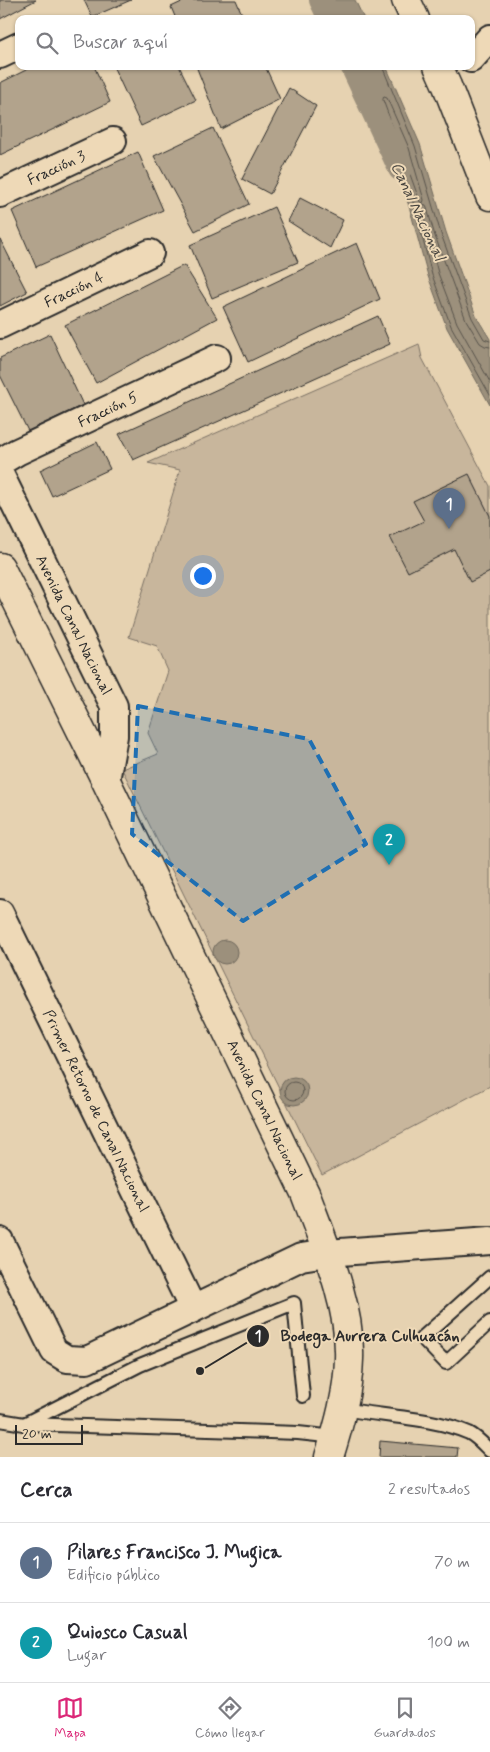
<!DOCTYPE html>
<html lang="es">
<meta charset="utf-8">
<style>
:root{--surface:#fff;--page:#f2f2f3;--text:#2b2b33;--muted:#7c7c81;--line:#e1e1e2;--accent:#db2777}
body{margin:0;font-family:Mynerve,sans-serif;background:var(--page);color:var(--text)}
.scale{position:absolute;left:15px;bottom:12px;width:68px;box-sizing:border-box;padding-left:5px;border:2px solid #2b2b2b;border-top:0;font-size:14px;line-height:18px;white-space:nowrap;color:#2b2b2b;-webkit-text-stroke:4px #eed9b7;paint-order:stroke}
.you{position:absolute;left:202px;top:575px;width:18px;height:18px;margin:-12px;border:4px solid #fff;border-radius:50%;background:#1a73e8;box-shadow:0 0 0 8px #1a73e833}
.badge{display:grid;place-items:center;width:32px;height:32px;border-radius:50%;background:var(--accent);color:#fff;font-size:16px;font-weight:700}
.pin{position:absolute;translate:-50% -41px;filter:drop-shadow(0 1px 2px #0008)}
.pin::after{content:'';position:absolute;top:26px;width:18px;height:15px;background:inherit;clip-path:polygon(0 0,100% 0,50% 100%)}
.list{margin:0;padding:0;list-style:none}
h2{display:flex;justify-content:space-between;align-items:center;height:65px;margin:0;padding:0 20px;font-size:21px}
h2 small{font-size:16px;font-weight:400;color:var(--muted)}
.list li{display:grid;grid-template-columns:32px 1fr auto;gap:15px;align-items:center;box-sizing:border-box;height:80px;padding:0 20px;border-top:1px solid var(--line)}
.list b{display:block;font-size:19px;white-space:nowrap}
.list p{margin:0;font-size:16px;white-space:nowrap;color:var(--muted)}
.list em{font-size:16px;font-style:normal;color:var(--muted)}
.icon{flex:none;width:28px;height:28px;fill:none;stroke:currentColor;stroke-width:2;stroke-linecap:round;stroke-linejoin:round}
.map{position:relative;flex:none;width:490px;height:1457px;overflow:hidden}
.search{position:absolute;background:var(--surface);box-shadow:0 1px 4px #0004;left:15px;right:15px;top:15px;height:55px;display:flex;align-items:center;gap:12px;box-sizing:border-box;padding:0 18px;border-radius:10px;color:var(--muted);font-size:19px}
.sheet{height:225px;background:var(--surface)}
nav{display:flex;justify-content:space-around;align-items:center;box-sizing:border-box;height:70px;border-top:1px solid var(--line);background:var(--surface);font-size:14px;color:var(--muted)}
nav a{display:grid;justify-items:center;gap:2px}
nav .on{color:var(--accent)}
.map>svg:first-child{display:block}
</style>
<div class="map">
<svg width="490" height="1457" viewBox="0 0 490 1457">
<rect width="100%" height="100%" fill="#e6d2b1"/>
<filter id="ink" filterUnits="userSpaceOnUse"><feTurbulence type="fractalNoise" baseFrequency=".02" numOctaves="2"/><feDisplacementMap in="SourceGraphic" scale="10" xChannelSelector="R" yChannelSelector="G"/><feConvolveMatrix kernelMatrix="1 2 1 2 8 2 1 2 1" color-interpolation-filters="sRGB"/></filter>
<g filter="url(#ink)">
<polygon fill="#c8b69c" stroke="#7a7064" points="419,344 422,358 490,486 490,1086 322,1175 122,769 158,754 148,733 168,671 157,646 129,637 180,470 148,463"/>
<g fill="#9c907c" stroke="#6f685c">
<polygon points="325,0 355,0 364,19 335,19"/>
<polygon points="357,66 386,66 420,144 446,232 476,316 490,339 490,405 447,328 428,276 409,206 380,122"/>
<circle cx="225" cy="952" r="12"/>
<circle cx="294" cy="1091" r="14"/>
</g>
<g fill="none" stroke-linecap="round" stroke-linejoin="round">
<g stroke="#58534b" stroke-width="1">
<polyline points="362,66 384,120 414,205 432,275 451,326 490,395"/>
<polyline points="382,66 415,146 441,234 472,318 484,339 490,341"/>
<polygon points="384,97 387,98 409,148 424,200 423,203 420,202 383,100"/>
<polyline points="490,347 485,346 480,343 466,320 435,236 426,205 422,204 421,206 438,273 457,323 490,382"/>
<circle cx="294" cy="1091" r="9"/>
</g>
<g stroke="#9c907c" stroke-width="24">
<polyline points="321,0 330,19"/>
<polyline points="352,66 400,169"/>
</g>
</g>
<g fill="#b2a38c" stroke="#2b2b2b">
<polygon points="0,0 36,0 0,19"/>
<polygon points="84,0 131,0 92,17"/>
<polygon points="186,0 236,0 244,19 176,19 171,7"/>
<polygon points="34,66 94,66 110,102 0,155 0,83"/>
<polygon points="113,66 179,66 196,100 141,126"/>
<polygon points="196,66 265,66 280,99 221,129"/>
<polygon points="289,88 316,106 270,194 242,179"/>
<polygon points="213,128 249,204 195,231 154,156"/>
<polygon points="138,152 163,210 36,267 12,211"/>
<polygon points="300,198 343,220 330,248 288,221"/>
<polygon points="274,207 298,262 212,298 190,245"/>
<polygon points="0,239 27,292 0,306"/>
<polygon points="357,243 380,299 248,362 223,307"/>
<polygon points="184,265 217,318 96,383 65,325"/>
<polygon points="378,316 390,344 133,460 119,434"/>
<polygon points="50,334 83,405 28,431 0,375 0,358"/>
<polygon points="97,442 110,469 52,496 40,470"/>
<polygon points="469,474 490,516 490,572 470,582 454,549 408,572 390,537 424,521 413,501"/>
<polygon points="380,1441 458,1448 457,1457 379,1457"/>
</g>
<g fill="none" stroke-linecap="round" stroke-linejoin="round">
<g stroke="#2b2b2b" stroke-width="16">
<g id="service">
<polyline points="490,1277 422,1338 446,1363 490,1322"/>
<path d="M343,1409c38,7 92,9 126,24 8,4 15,12 21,18"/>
<polyline points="0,1420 24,1424 298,1433 335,1437"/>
<polyline points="24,1424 140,1365 294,1303 303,1396"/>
</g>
</g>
<g stroke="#2b2b2b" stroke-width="30">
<g id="minor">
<polyline points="0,55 19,46"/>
<polyline points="471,59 490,38"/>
<path id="s1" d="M0,194l113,-53"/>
<path id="s2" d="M0,325l150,-72"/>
<path id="s3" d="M0,462l17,-10 200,-94"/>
<path id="s4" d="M0,474l114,232v30l-8,45"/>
<path id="s5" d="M0,913l193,396"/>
<polyline points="0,1241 54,1351 67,1359 87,1360 301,1257 327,1253 490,1241"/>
</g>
</g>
<g stroke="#2b2b2b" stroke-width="31">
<g id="tertiary">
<polyline points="406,0 415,19"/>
<polyline points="438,66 447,86 490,196"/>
<path id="s6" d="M0,567l106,214 199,412c19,51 46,112 44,166 -1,34 -10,66 -20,98"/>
</g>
</g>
<use href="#service" stroke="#eed9b7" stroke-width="12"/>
<use href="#minor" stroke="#eed9b7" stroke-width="26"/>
<use href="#tertiary" stroke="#eed9b7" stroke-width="28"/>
</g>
</g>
<path fill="#1f6fb2" fill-opacity="0.2" stroke="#1f6fb2" stroke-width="4" stroke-dasharray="10 6" stroke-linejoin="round" d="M138,706l171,33 57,105 -123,77 -111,-87z"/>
<g text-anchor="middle" stroke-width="4" stroke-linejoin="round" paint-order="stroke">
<g font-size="15" fill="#2b2b2b" stroke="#eed9b7">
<text dy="5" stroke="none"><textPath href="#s1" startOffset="62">Fracción 3</textPath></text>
<text dy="5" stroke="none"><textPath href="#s2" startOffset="82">Fracción 4</textPath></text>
<text dy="5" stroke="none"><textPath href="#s3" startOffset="120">Fracción 5</textPath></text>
<text dy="5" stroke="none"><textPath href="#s4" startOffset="168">Avenida Canal Nacional</textPath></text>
<text dy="5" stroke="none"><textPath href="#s6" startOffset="604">Avenida Canal Nacional</textPath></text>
<text dy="5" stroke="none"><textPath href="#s5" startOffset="220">Primer Retorno de Canal Nacional</textPath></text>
</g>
<g font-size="16" font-style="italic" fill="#47443f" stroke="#eed9b7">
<text transform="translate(419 211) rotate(65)" y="6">Canal Nacional</text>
</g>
</g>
<path fill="none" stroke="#2b2b2b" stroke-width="2" d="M200 1371L258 1336"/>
<g fill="#2b2b2b" stroke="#eed9b7" stroke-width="2">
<circle cx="200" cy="1371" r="5"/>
<circle cx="258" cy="1336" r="12"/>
</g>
<g font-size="15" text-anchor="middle" font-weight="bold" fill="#fff">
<text x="258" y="1341">1</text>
</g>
<g font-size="16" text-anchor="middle" font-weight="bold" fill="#2b2b2b" stroke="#eed9b7" stroke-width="4" stroke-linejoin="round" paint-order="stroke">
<text x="370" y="1341">Bodega Aurrera Culhuacán</text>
</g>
</svg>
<div class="scale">20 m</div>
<div class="you"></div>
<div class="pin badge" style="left:449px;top:529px;background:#5c6f8a">1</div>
<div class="pin badge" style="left:389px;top:865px;background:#0f9aa8">2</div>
<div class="search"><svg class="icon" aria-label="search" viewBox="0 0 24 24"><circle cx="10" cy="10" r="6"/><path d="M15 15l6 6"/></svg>Buscar aquí</div>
</div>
<section class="sheet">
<h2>Cerca<small>2 resultados</small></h2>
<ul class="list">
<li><span class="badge" style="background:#5c6f8a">1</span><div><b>Pilares Francisco J. Mugica</b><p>Edificio público</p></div><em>70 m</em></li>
<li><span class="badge" style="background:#0f9aa8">2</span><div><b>Quiosco Casual</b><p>Lugar</p></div><em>100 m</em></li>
</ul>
</section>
<nav>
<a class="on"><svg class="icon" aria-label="map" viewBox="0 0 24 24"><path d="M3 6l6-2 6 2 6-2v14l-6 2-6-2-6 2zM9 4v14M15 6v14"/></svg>Mapa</a>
<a><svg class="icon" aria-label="directions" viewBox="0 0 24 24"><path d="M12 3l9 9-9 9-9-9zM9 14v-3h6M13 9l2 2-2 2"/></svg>Cómo llegar</a>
<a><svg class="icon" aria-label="saved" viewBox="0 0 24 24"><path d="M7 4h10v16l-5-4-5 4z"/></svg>Guardados</a>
</nav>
